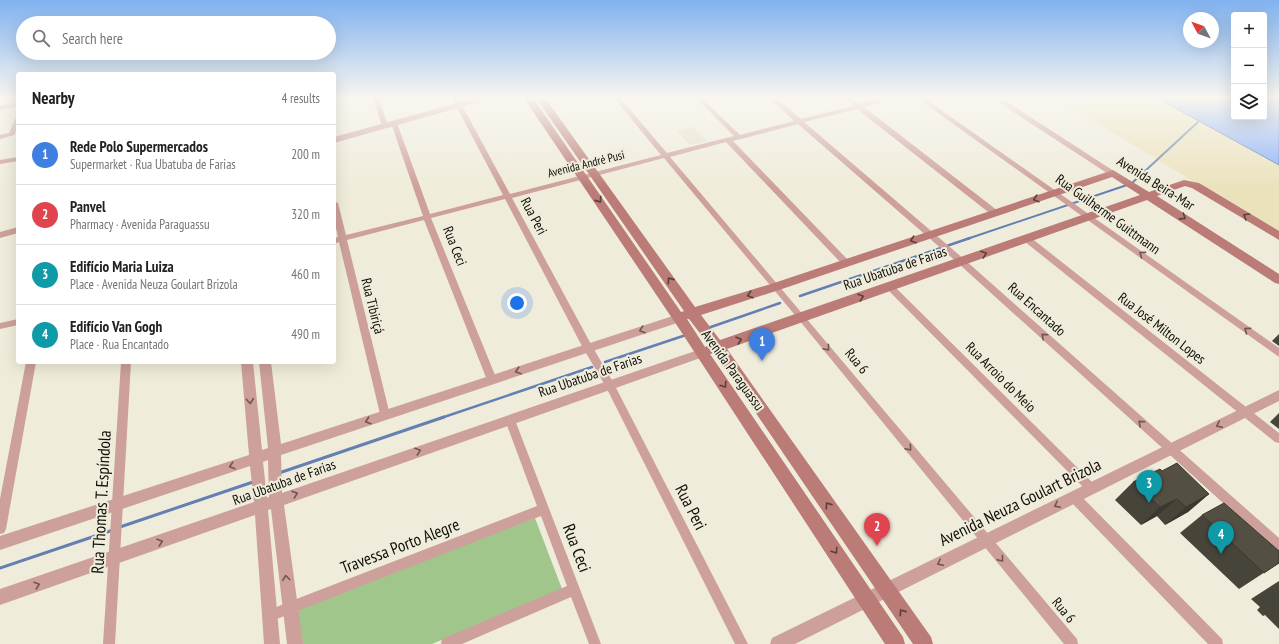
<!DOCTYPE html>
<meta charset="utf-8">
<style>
:root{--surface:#fff;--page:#f2f2f2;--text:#202124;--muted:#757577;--line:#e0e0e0;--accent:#b45309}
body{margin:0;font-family:"PT Sans Narrow",sans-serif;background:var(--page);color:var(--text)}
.controls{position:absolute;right:12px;top:12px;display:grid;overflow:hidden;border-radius:4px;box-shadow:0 4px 16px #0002}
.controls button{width:36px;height:36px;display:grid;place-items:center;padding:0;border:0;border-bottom:1px solid var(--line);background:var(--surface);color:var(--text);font:20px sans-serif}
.compass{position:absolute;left:1183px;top:12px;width:36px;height:36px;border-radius:50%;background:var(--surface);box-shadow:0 4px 16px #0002;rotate:311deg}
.you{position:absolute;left:517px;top:303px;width:14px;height:14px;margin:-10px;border:3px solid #fff;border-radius:50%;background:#1a73e8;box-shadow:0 0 0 6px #1a73e833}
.badge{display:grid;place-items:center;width:26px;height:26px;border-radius:50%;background:var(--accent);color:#fff;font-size:13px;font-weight:700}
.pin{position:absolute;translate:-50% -33px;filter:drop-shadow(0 1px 2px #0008)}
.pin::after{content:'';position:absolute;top:21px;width:14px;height:12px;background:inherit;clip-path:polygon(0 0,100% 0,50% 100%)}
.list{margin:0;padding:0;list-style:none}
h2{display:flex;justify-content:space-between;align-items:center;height:52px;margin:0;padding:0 16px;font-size:17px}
h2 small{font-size:13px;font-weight:400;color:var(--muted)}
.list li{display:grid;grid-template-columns:26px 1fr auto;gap:12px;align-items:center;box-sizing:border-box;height:60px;padding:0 16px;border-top:1px solid var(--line)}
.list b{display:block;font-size:15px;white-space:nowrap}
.list p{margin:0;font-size:13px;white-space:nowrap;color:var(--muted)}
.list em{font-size:13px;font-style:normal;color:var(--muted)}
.icon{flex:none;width:22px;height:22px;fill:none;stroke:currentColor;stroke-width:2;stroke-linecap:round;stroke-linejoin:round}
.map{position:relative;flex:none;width:1279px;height:644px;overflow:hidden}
.search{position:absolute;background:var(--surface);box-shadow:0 4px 16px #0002;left:16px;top:16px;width:320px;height:44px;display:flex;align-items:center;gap:10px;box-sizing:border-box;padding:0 14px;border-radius:22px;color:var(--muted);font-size:15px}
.panel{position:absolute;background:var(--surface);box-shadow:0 4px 16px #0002;left:16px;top:72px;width:320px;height:292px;border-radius:4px}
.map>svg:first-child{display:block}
</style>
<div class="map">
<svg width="1279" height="644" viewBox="0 0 1279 644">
<rect width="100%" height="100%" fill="#efecdb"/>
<polygon fill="#e5e0c8" points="693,127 707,141 690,145 677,131"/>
<polygon fill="#a1c68c" points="535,518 562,589 432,644 300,644 296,610"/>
<polygon fill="#ebe2bc" points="1055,98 1157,98 1279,165 1279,233"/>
<polygon fill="#88affb" stroke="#647fb2" points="1157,98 1234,98 1234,117 1264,117 1264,98 1279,98 1279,165"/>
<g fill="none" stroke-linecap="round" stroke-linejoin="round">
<g stroke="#647fb2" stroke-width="2">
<polyline points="1132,183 1198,122"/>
<polyline points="967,239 1127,185"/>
</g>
<g stroke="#647fb2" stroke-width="2.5">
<polyline points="800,296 970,238"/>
<polyline points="708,328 780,303"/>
<polyline points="605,362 686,335"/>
<polyline points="441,418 592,367"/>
</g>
<g stroke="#647fb2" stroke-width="3">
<polyline points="279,473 444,417"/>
<polyline points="120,527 253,482"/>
<polyline points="0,568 113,530"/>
</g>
<g fill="#cda09c" fill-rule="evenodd">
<polygon points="373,98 379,98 388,126 387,127 383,127 382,126"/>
<polygon points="452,98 458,98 510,194 661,155 614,98 620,98 667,153 734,136 696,98 702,98 740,135 794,121 769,98 776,98 801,119 854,106 845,98 852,98 860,104 884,98 894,98 893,99 864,107 998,211 999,213 998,215 992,215 857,109 804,122 965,260 1279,538 1279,552 1275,550 959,264 798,124 733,141 848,260 849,262 848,264 842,264 726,142 670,157 1077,639 1078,644 1064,644 799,320 664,158 512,198 592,346 613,382 748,644 735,644 606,387 583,348 505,199 431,218 497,380 495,383 489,383 487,380 424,220 347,240 390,415 389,418 385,419 381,418 339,242 334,244 334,238 338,237 334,219 334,201 338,203 346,235 423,216 391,123 394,121 397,123 430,214 503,195"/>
<polygon points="917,98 924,98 1279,348 1279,357"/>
<polygon points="18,102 18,106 0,110 0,106"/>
<polygon points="18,117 18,127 14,135 0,139 0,135 9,133 15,119"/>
<polygon points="18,157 18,161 0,164 0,160"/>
<polygon points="1027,236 1030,237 1279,433 1279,443 1275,442 1024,241 1023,239"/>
<polygon points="890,284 893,285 1095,485 1096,488 1095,491 1091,493 1087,491 887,289 886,287 887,285"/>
<polygon points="18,319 18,325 0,329 0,323"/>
<polygon points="26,362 36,362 6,529 4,533 0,534 0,499"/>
<polygon points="121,362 131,362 115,644 103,644"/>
<polygon points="510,416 514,417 515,420 601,644 589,644 571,597 462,644 441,644 442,639 567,586 541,516 269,622 265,620 263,616 265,612 286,603 537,506 505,420 506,417"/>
<polygon points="1074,492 1078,493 1222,639 1223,644 1208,644 1070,501 1068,497 1070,493"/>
</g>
<g fill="#cda09c" fill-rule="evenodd">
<polygon points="475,98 487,98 486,100 334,143 334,137"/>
<polygon points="992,98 1001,98 1117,173 1116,175 1110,175"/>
<polygon points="18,227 18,233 0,238 0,232"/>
<path d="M679,314l4,1 1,3 -1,3 -402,134 1,38 416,-143 4,-1 4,1 2,3 -2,3 -422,149 19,139h-16l-16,-135 -3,1 12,134h-16l-9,-129 -255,90v-16l254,-87 -4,-36 -250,84v-14l249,-81 -8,-93h12l9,88 6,-2 -9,-86h12l10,82zM268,460l1,37 -2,1 -4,-36z"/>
<polygon points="1279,390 1279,401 795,644 770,644 772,638"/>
</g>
<path fill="#bb7b76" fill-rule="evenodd" d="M524,98h9l148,214 3,-1 -148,-213h9l150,209 76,-23 342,-114 36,22 35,-12 15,3 80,48v9l-87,-52 -7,-2 -28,10 122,78v10l-4,-1 -128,-83 -420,149 204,288 2,7h-20l-198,-291 -5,1 193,283 2,7h-20l-203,-311zM1112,177l28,18 -420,145 -19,-25 78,-25zM687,319h2l20,26 -4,2z"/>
</g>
<g fill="#47453a">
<polygon points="1279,334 1279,346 1272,341"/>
<polygon points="1279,413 1279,429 1270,422"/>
<polygon points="1162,471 1209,494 1188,512 1165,525 1157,516 1141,525 1115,500 1133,482"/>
<polygon points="1202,515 1279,563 1239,589 1180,533"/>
<polygon points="1279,581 1279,629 1265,615 1263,616 1257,610 1260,607 1251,599"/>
</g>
<g fill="#3a382f">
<polygon points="1209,494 1188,512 1165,525 1186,507"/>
<polygon points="1177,499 1157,516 1141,525 1160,507"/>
</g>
<g fill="#535043" stroke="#3a382f">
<polygon points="1177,463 1209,494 1186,507 1177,499 1160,507 1133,482 1160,469 1162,471"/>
<polygon points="1224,503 1279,551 1279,563 1264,573 1202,515"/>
</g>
<defs><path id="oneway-chevron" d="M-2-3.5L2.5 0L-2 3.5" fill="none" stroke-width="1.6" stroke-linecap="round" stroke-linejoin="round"/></defs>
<g stroke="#5c3f39">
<use href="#oneway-chevron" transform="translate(1036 199) rotate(162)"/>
<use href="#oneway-chevron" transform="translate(599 200) rotate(55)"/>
<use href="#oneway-chevron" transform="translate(1246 216) rotate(-149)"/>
<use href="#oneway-chevron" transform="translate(1183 217) rotate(33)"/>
<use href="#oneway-chevron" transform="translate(913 240) rotate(162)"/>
<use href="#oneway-chevron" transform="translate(984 254) rotate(-19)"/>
<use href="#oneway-chevron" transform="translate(670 280) rotate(-125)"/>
<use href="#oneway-chevron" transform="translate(750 295) rotate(163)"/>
<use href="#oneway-chevron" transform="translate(861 297) rotate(-19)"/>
<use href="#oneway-chevron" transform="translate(739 340) rotate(-19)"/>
<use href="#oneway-chevron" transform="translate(724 385) rotate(56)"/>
<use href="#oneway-chevron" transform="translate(828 505) rotate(-125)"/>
<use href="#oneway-chevron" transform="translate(835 551) rotate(56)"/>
<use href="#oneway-chevron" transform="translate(902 612) rotate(-125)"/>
</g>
<g stroke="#6e5752">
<use href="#oneway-chevron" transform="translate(1142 254) rotate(-144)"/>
<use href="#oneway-chevron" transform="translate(642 330) rotate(161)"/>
<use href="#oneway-chevron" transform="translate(1247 330) rotate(-144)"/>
<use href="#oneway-chevron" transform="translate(1044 336) rotate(-138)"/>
<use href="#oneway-chevron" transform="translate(827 348) rotate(50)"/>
<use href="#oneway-chevron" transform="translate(518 371) rotate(162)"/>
<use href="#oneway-chevron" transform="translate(250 401) rotate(85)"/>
<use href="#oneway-chevron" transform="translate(368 421) rotate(162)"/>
<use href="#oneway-chevron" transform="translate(1141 423) rotate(-138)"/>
<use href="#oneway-chevron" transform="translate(1219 425) rotate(154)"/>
<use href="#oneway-chevron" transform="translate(909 448) rotate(50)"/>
<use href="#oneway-chevron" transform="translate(418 451) rotate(-19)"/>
<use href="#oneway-chevron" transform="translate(232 466) rotate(162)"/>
<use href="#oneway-chevron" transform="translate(295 494) rotate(-19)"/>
<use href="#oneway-chevron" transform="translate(1057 505) rotate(154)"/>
<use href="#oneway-chevron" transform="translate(160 542) rotate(-19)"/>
<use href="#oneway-chevron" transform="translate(1001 559) rotate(50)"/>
<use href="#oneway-chevron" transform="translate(940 563) rotate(154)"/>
<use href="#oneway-chevron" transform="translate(286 578) rotate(-97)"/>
<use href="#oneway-chevron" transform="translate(37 585) rotate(-19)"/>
</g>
<linearGradient id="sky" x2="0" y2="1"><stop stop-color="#81b2f0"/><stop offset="0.52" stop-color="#f8f6ef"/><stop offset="1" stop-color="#f8f6ef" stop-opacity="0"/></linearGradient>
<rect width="1279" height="188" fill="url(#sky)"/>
<g text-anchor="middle" stroke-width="4" stroke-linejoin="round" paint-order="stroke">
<g font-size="12" fill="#0f0e08" stroke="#efecdb">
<text transform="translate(586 164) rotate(-14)" y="4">Avenida André Pusi</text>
</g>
<g font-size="14" fill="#0f0e08" stroke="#efecdb">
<text transform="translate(1156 183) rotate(32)" y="5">Avenida Beira-Mar</text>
<text transform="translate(1108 214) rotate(36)" y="5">Rua Guilherme Guittmann</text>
<text transform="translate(534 216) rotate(62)" y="5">Rua Peri</text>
<text transform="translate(455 246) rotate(68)" y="5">Rua Ceci</text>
<text transform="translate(895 268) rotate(-19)" y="5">Rua Ubatuba de Farias</text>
<text transform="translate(373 306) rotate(76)" y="5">Rua Tibiriçá</text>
<text transform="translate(1037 309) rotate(42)" y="5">Rua Encantado</text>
<text transform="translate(1162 328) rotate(38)" y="5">Rua José Milton Lopes</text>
<text transform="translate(857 361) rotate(50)" y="5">Rua 6</text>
<text transform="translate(733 370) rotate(54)" y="5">Avenida Paraguassu</text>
<text transform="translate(590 375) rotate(-19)" y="5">Rua Ubatuba de Farias</text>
<text transform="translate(1001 377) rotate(45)" y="5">Rua Arroio do Meio</text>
<text transform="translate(284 482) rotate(-20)" y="5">Rua Ubatuba de Farias</text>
<text transform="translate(1064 610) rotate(50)" y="5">Rua 6</text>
</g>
<g font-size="17" fill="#0f0e08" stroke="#efecdb">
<text transform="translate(101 502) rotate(-87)" y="6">Rua Thomas T. Espíndola</text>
<text transform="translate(1020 502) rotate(-26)" y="6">Avenida Neuza Goulart Brizola</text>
<text transform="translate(691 507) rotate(63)" y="6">Rua Peri</text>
<text transform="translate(400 546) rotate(-21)" y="6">Travessa Porto Alegre</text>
<text transform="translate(577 548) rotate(69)" y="6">Rua Ceci</text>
</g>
</g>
</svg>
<div class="controls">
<button>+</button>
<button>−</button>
<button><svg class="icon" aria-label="layers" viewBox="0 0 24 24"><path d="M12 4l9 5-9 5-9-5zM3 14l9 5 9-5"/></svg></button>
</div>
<svg class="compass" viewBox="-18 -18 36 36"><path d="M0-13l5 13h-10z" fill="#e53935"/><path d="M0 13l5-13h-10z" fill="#757577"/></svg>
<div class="you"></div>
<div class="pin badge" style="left:762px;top:361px;background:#3f7fe0">1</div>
<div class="pin badge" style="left:877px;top:546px;background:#e0444e">2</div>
<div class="pin badge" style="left:1149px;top:503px;background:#0f9aa8">3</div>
<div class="pin badge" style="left:1221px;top:554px;background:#0f9aa8">4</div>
<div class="search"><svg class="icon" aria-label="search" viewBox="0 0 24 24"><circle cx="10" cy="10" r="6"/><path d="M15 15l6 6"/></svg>Search here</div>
<section class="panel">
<h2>Nearby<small>4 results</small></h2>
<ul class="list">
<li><span class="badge" style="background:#3f7fe0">1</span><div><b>Rede Polo Supermercados</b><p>Supermarket · Rua Ubatuba de Farias</p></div><em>200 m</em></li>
<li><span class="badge" style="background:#e0444e">2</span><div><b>Panvel</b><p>Pharmacy · Avenida Paraguassu</p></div><em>320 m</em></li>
<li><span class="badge" style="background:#0f9aa8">3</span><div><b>Edifício Maria Luiza</b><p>Place · Avenida Neuza Goulart Brizola</p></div><em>460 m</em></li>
<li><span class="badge" style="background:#0f9aa8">4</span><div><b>Edifício Van Gogh</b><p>Place · Rua Encantado</p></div><em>490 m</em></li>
</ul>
</section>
</div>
